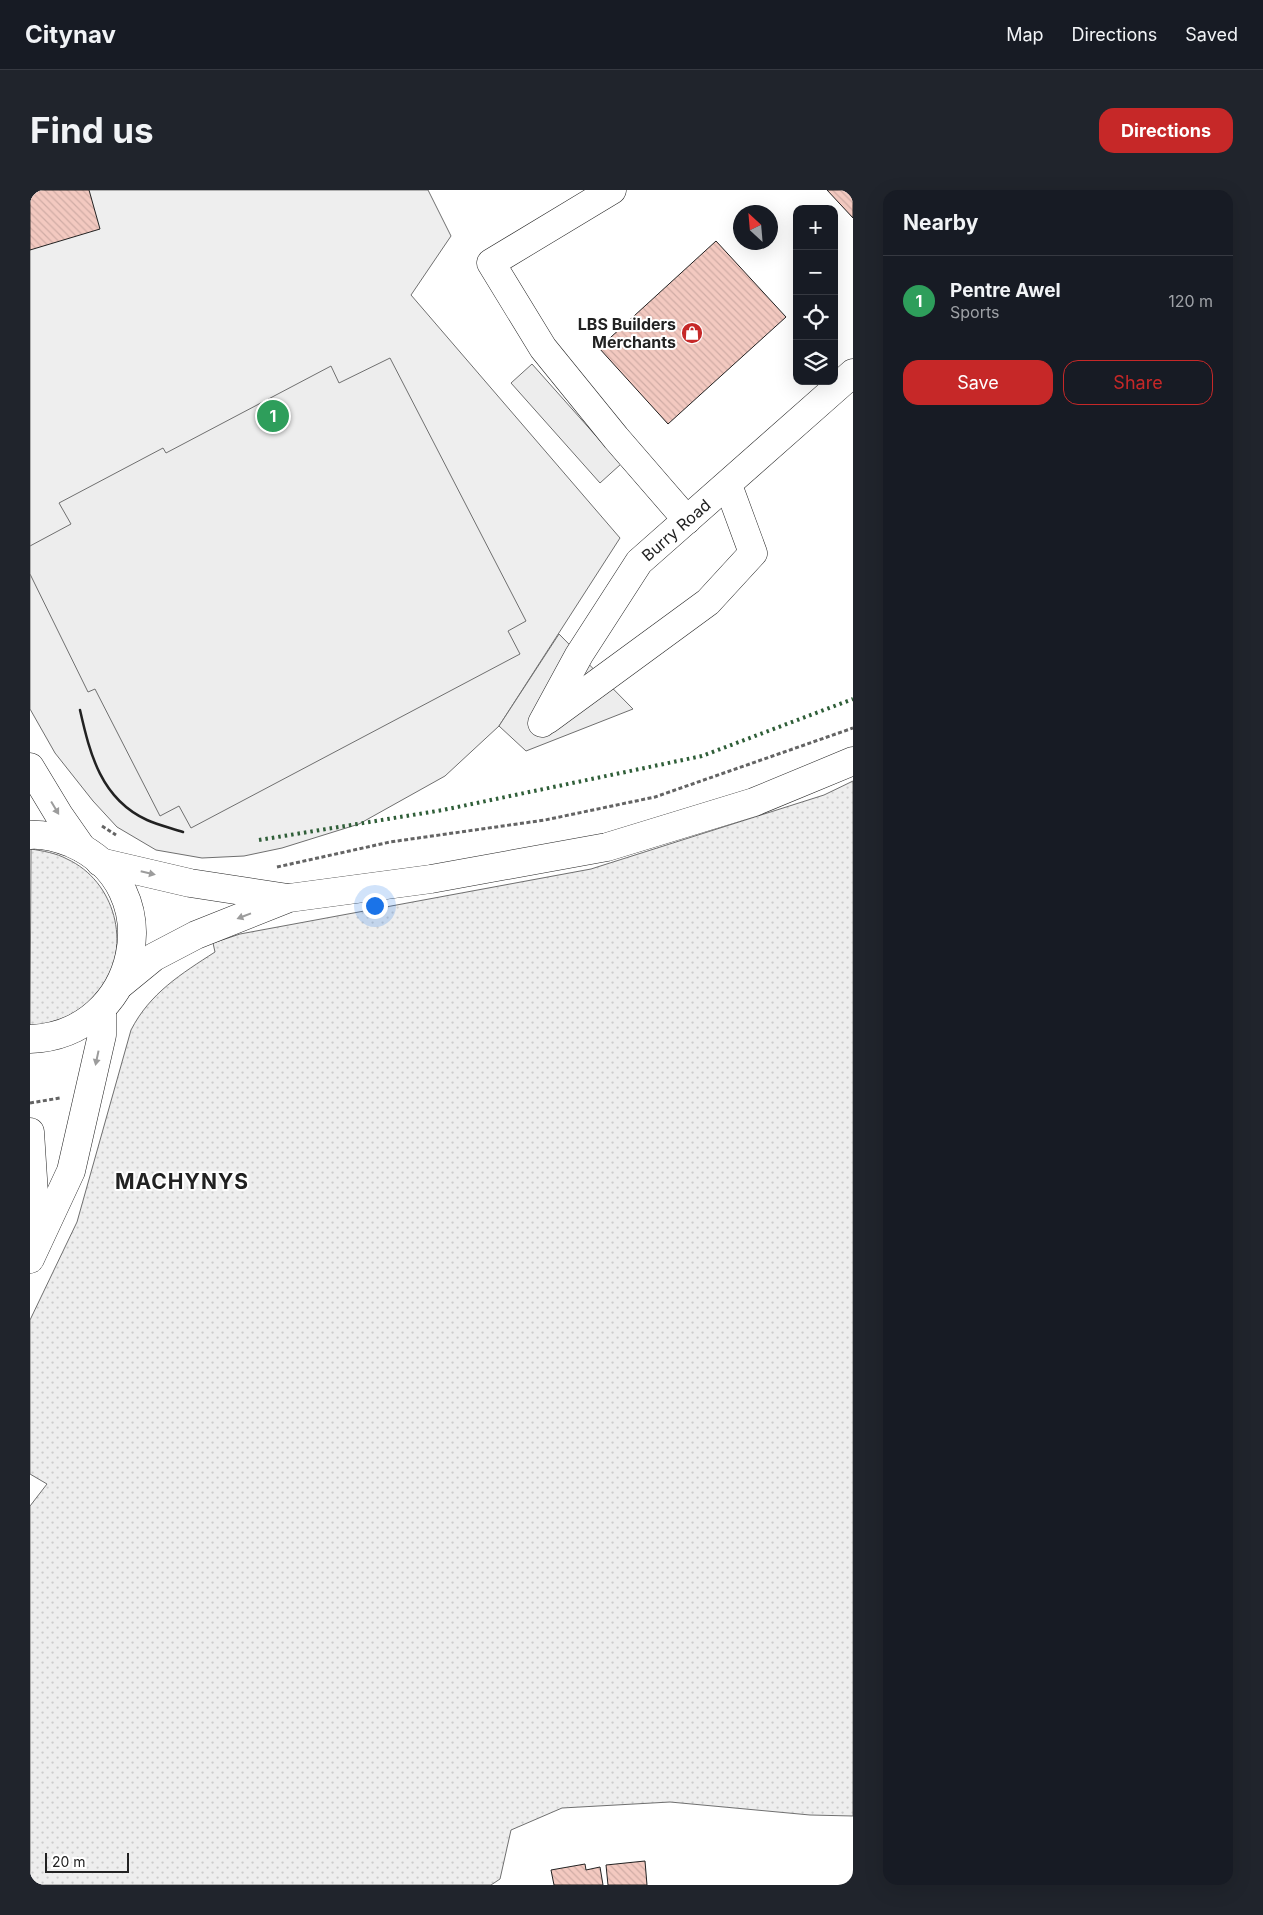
<!DOCTYPE html>
<meta charset="utf-8">
<style>
:root{--surface:#171b24;--page:#20242c;--text:#f1f3f6;--muted:#9ea1a6;--line:#363941;--accent:#c62828}
body{margin:0;font-family:Inter,sans-serif;background:var(--page);color:var(--text)}
.controls{position:absolute;right:15px;top:15px;display:grid;overflow:hidden;border-radius:10px;box-shadow:0 5px 20px #0002}
.controls button{width:45px;height:45px;display:grid;place-items:center;padding:0;border:0;border-bottom:1px solid var(--line);background:var(--surface);color:var(--text);font:25px sans-serif}
.compass{position:absolute;left:703px;top:15px;width:45px;height:45px;border-radius:50%;background:var(--surface);box-shadow:0 5px 20px #0002;rotate:334deg}
.scale{position:absolute;left:15px;bottom:12px;width:84px;box-sizing:border-box;padding-left:5px;border:2px solid #222;border-top:0;font-size:14px;line-height:18px;white-space:nowrap;color:#222;-webkit-text-stroke:4px #fff;paint-order:stroke}
.you{position:absolute;left:344px;top:715px;width:18px;height:18px;margin:-12px;border:4px solid #fff;border-radius:50%;background:#1a73e8;box-shadow:0 0 0 8px #1a73e833}
.badge{display:grid;place-items:center;width:32px;height:32px;border-radius:50%;background:var(--accent);color:#fff;font-size:16px;font-weight:700}
.pin{position:absolute;translate:-50% -50%;border:2px solid #fff;box-shadow:0 1px 5px #0006}
.list{margin:0;padding:0;list-style:none}
h2{display:flex;justify-content:space-between;align-items:center;height:65px;margin:0;padding:0 20px;font-size:21px}
h2 small{font-size:16px;font-weight:400;color:var(--muted)}
.list li{display:grid;grid-template-columns:32px 1fr auto;gap:15px;align-items:center;box-sizing:border-box;height:90px;padding:0 20px;border-top:1px solid var(--line)}
.list b{display:block;font-size:19px;white-space:nowrap}
.list p{margin:0;font-size:16px;white-space:nowrap;color:var(--muted)}
.list em{font-size:16px;font-style:normal;color:var(--muted)}
.actions{display:flex;gap:10px;padding:15px 20px}
.actions a{flex:1;padding:11px 0;border:1px solid var(--accent);border-radius:15px;text-align:center;font-size:18px;color:var(--accent)}
.actions .main{background:var(--accent);color:#fff}
.icon{flex:none;width:28px;height:28px;fill:none;stroke:currentColor;stroke-width:2;stroke-linecap:round;stroke-linejoin:round}
.map{position:relative;flex:none;width:823px;height:1695px;overflow:hidden;border-radius:15px}
header{display:flex;align-items:center;gap:30px;box-sizing:border-box;height:70px;padding:0 25px;background:var(--surface);border-bottom:1px solid var(--line)}
header strong{font-size:24px}
nav{display:flex;gap:28px;margin-inline-start:auto;font-size:18px}
.intro{display:flex;align-items:center;justify-content:space-between;box-sizing:border-box;height:120px;padding:0 30px}
h1{margin:0;font-size:35px}
.button{padding:12px 22px;border-radius:15px;background:var(--accent);color:#fff;font-size:18px;font-weight:700}
main{display:flex;gap:30px;padding:0 30px}
aside{flex:1;background:var(--surface);border-radius:15px;box-shadow:0 5px 20px #0002}
.map>svg:first-child{display:block}
</style>
<header>
<strong>Citynav</strong>
<nav><a>Map</a><a>Directions</a><a>Saved</a></nav>
</header>
<div class="intro"><h1>Find us</h1><a class="button">Directions</a></div>
<main>
<div class="map">
<svg width="823" height="1695" viewBox="0 0 823 1695">
<defs>
<pattern id="grass-dots" width="8" height="8" patternUnits="userSpaceOnUse" patternTransform="scale(1.25)"><rect width="8" height="8" fill="#eee"/><path d="M2 2h.1M6 6h.1" fill="none" stroke="#ccc" stroke-width="1.8" stroke-linecap="round"/></pattern>
<pattern id="building-back-hatch" width="6" height="6" patternUnits="userSpaceOnUse" patternTransform="scale(1.25)"><rect width="6" height="6" fill="#f3c9c0"/><path d="M-1 5l2 2M0 0l6 6M5-1l2 2" fill="none" stroke="#d0aca5"/></pattern>
</defs>
<rect width="100%" height="100%" fill="#fff"/>
<g fill="url(#grass-dots)" stroke="#6f6f6f">
<path d="M823,591v1035l-43,-1 -140,-13 -108,6 -51,22 -11,49 -9,6h-461v-379l17,-22 -17,-10v-154l47,-98 54,-192c19,-37 50,-56 84,-78l-2,-9 27,-9 351,-65 233,-74z"/>
<path d="M1,659c12,2 25,4 36,10 48,22 65,86 35,129 -11,15 -29,27 -46,34 -7,3 -18,3 -26,4z"/>
</g>
<polygon fill="#eee" stroke="#6f6f6f" points="0,0 398,0 421,46 381,105 590,348 469,536 415,586 329,634 252,658 214,666 172,668 126,660 87,637 63,611 25,563 0,519"/>
<g fill="#ededed" stroke="#6f6f6f">
<polygon points="360,168 496,431 478,441 490,464 161,638 149,616 130,626 65,499 58,502 0,384 0,356 41,334 29,313 133,258 136,263 301,176 309,193"/>
<polygon points="502,174 591,274 570,293 481,193"/>
<polygon points="529,444 603,519 496,561 469,536"/>
</g>
<g fill="url(#building-back-hatch)" stroke="#222">
<polygon points="0,0 59,0 70,39 0,60"/>
<polygon points="797,0 823,0 823,28"/>
<polygon points="686,51 756,127 638,234 569,158"/>
<polygon points="615,1671 617,1695 578,1695 576,1675"/>
<polygon points="555,1674 556,1680 570,1677 573,1695 524,1695 521,1680"/>
</g>
<g fill="none" stroke-linecap="round" stroke-linejoin="round">
<g stroke="#222" stroke-width="29">
<g id="minor">
<polyline points="582,0 461,73 513,158 586,248 657,330"/>
<polyline points="517,530 678,412 723,363 698,295"/>
<polyline points="512,533 549,465 609,372 823,183"/>
<polyline points="0,577 29,625 52,658"/>
<polyline points="0,942 7,1051"/>
<polyline points="0,1069 41,981 72,845 72,820"/>
</g>
</g>
<g stroke="#222" stroke-width="29">
<g id="major">
<path d="M0,645c14,-1 28,3 41,8 101,43 69,192 -41,196"/>
<polyline points="70,672 160,693 258,708"/>
<polyline points="91,794 124,767 166,745 259,708 401,689 577,657 724,612 823,571"/>
</g>
</g>
<g stroke="#646464" stroke-width="3" stroke-dasharray="4 2.5" stroke-linecap="butt">
<polyline points="72,636 86,645"/>
<polyline points="247,677 360,652 515,630 625,607 823,538"/>
<polyline points="0,913 30,908"/>
</g>
<use href="#minor" stroke="#fff" stroke-width="28"/>
<use href="#major" stroke="#fff" stroke-width="28"/>
<polyline stroke="#2f5e38" stroke-width="4" stroke-dasharray="2.5 4" stroke-linecap="butt" points="229,650 413,620 672,566 823,509"/>
<path stroke="#222" stroke-width="2.5" d="M50,520c10,44 21,89 67,110 11,5 24,8 36,12"/>
</g>
<defs><path id="oneway-solid" d="M-6-.8H1V-3.2L6.5 0L1 3.2V.8H-6Z" transform="scale(1.25)"/></defs>
<g fill="#9c9c9c">
<use href="#oneway-solid" transform="translate(25 618) rotate(59)"/>
<use href="#oneway-solid" transform="translate(118 683) rotate(13)"/>
<use href="#oneway-solid" transform="translate(214 726) rotate(159)"/>
<use href="#oneway-solid" transform="translate(67 868) rotate(102)"/>
</g>
<defs>
<g id="shop-disc" transform="scale(1.125)"><circle r="9.5" fill="#c62828" stroke="#fff"/><path d="M-5-2.5h2.3a2.7 3.5 0 0 1 5.4 0H5L5.5 6h-11ZM-1.5-2.5h3a1.5 2.3 0 0 0-3 0Z" fill="#fff"/></g>
</defs>
<g fill-rule="evenodd">
<use href="#shop-disc" x="662" y="143"/>
</g>
<g text-anchor="middle" stroke-width="4" stroke-linejoin="round" paint-order="stroke">
<g font-size="16" font-weight="bold" fill="#222" stroke="#fff" text-anchor="end">
<text x="646" y="140">LBS Builders<tspan x="646" dy="18">Merchants</tspan></text>
</g>
<g font-size="16" fill="#222" stroke="#fff">
<text transform="translate(646 340) rotate(-41)" y="6">Burry Road</text>
</g>
<g font-size="21" font-weight="bold" letter-spacing="1" fill="#222" stroke="#fff">
<text x="152" y="999">MACHYNYS</text>
</g>
</g>
</svg>
<div class="controls">
<button>+</button>
<button>−</button>
<button><svg class="icon" aria-label="locate" viewBox="0 0 24 24"><circle cx="12" cy="12" r="6"/><path d="M12 2v4M12 18v4M2 12h4M18 12h4"/></svg></button>
<button><svg class="icon" aria-label="layers" viewBox="0 0 24 24"><path d="M12 4l9 5-9 5-9-5zM3 14l9 5 9-5"/></svg></button>
</div>
<svg class="compass" viewBox="-18 -18 36 36"><path d="M0-13l5 13h-10z" fill="#e53935"/><path d="M0 13l5-13h-10z" fill="#9ea1a6"/></svg>
<div class="scale">20 m</div>
<div class="you"></div>
<div class="pin badge" style="left:243px;top:226px;background:#2e9e5b">1</div>
</div>
<aside>
<h2>Nearby<small></small></h2>
<ul class="list">
<li><span class="badge" style="background:#2e9e5b">1</span><div><b>Pentre Awel</b><p>Sports</p></div><em>120 m</em></li>
</ul>
<div class="actions"><a class="main">Save</a><a>Share</a></div>
</aside>
</main>
